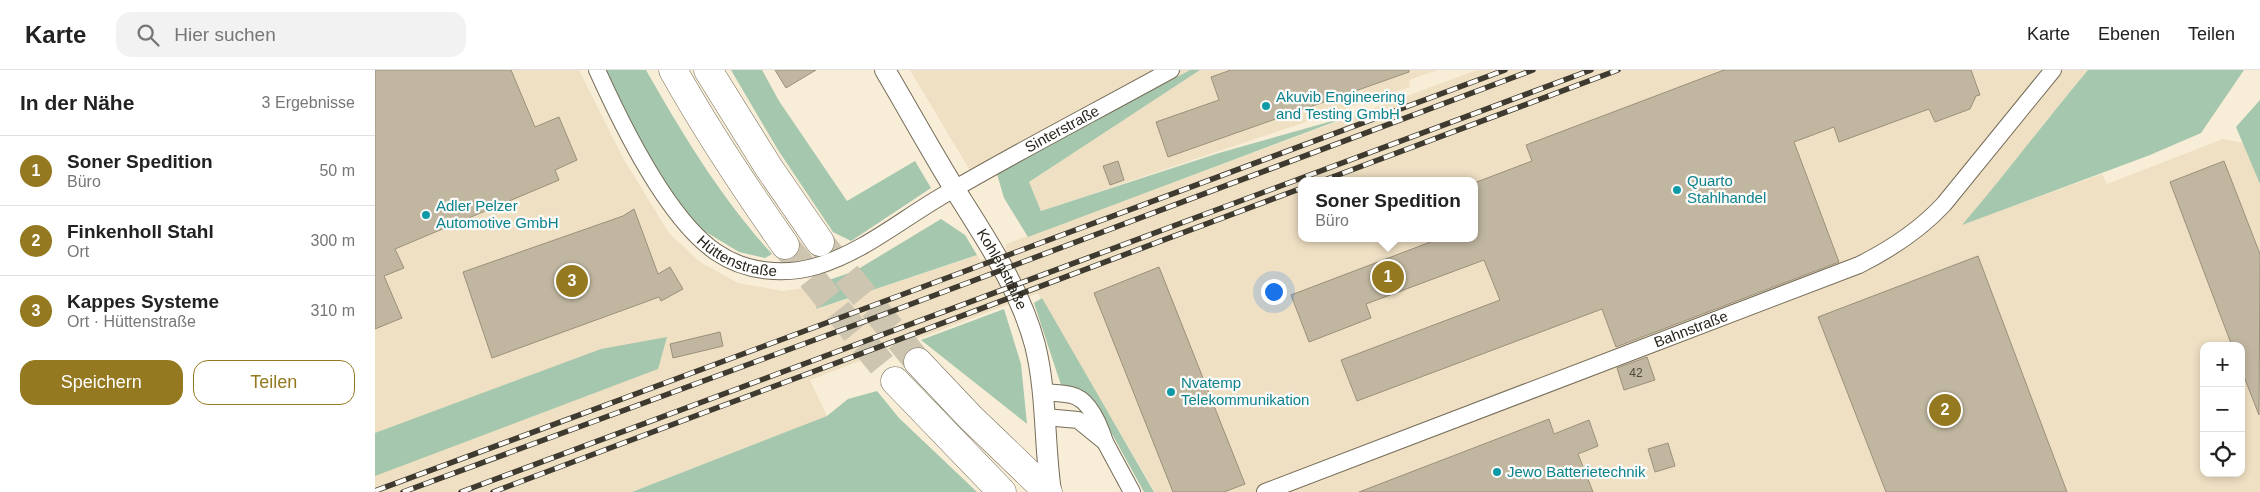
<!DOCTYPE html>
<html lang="de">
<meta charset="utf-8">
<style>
:root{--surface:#fff;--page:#f2f2f2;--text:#222;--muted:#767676;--line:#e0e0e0;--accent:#947920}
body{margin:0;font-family:Helvetica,sans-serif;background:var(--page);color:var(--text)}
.controls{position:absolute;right:15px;bottom:15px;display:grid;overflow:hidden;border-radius:10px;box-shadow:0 2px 8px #0003}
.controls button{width:45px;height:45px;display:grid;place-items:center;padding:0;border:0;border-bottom:1px solid var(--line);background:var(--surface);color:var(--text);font:25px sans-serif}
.you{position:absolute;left:898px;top:221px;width:18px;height:18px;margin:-12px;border:4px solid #fff;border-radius:50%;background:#1a73e8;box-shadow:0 0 0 8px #1a73e833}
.badge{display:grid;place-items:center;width:32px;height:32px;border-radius:50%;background:var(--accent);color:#fff;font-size:16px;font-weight:700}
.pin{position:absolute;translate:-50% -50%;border:2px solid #fff;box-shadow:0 1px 5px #0006}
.popup{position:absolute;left:923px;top:107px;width:180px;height:65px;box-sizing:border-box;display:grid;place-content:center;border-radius:10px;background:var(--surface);filter:drop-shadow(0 1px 4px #0005);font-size:16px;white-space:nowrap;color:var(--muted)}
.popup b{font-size:19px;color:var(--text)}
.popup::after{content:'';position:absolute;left:50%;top:100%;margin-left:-10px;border:10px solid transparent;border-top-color:var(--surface)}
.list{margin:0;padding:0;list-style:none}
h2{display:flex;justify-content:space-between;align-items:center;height:65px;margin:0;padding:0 20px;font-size:21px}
h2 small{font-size:16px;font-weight:400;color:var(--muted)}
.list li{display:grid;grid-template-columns:32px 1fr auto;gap:15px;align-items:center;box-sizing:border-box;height:70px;padding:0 20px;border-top:1px solid var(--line)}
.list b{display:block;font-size:19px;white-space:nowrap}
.list p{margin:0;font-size:16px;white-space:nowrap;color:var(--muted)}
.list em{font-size:16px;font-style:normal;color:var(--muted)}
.actions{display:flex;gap:10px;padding:15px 20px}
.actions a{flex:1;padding:11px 0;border:1px solid var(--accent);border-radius:15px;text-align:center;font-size:18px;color:var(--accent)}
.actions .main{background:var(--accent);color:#fff}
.icon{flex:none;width:28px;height:28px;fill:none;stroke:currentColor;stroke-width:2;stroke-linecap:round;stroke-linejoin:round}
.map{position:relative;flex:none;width:1885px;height:422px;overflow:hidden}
header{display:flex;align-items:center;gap:30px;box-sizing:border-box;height:70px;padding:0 25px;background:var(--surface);border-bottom:1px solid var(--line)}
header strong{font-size:24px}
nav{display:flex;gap:28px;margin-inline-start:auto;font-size:18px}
.search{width:350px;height:45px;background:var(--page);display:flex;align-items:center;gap:12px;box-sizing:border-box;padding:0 18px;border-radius:15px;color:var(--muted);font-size:19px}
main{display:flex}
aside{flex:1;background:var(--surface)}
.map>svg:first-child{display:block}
</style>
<header>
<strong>Karte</strong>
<div class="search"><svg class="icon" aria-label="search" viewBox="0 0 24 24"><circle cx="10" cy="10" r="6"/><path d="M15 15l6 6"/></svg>Hier suchen</div>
<nav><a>Karte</a><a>Ebenen</a><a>Teilen</a></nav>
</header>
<main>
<aside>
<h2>In der Nähe<small>3 Ergebnisse</small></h2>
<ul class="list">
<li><span class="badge">1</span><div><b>Soner Spedition</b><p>Büro</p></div><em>50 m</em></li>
<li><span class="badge">2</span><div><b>Finkenholl Stahl</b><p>Ort</p></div><em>300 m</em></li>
<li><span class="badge">3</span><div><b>Kappes Systeme</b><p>Ort · Hüttenstraße</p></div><em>310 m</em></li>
</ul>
<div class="actions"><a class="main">Speichern</a><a>Teilen</a></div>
</aside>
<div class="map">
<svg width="1885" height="422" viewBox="0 0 1885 422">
<rect width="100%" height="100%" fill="#f8edd7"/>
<g fill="#efe0c3" fill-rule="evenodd">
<path d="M0,0h204l44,88 46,75 31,29 38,21 45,8 23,-3 17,-6 -6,27 161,-54 2,5 26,-10v-6l471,-174h611l-43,52 -36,49 -46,53 139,-50 5,10 116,-45 21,4 16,41v308h-1105l-117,-199 -228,87 17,36 -195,76h-257zM927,111h172v57h-172zM1829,276h37v127h-37z"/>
<polygon points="535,0 815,0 603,114"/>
<polygon points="825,0 1063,0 1034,10 1035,17 666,141 654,112"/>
</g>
<g fill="#a4c7ad">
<path d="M230,0h41c37,65 75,128 126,184l-7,4 -26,-6 -38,-23 -27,-33 -35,-58z"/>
<polygon points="356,0 387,0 404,31 472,131 540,91 556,118 476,171 458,162 403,80"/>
<polygon points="815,0 825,0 654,112 666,141 844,83 975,46 653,167 629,128 622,104"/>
<path d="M1713,0h156l-43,63 -51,22 -188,70c44,-51 83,-104 126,-155z"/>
<polygon points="1885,30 1885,114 1861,57"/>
<polygon points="566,149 590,165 602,185 441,239 448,212 480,201"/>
<polygon points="667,228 779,422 769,422 720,333 686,315 659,233"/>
<polygon points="629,239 646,294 652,354 546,270"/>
<polygon points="292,267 283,299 0,406 0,363 226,279"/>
<polygon points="502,321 524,348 602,422 257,422 452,346 473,329"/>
</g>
<g fill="#c1b7a1" stroke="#9a907b">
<polygon points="0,0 136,0 160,57 184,47 202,90 180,100 184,110 20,179 29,198 9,206 27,248 0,259"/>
<polygon points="400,0 441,0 411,18"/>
<polygon points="856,0 1034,0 1034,2 793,87 781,52 844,30 836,7"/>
<polygon points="1349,0 1596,0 1605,25 1601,26 1595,39 1560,52 1554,39 1464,72 1459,57 1419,72 1464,192 1241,277 1227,239 982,331 966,290 1125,230 1109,190 991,234 996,248 934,272 916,225 1066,168 1099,168 1099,113 1157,91 1151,75"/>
<polygon points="743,91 749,110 735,115 728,96"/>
<polygon points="1849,91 1885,184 1884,345 1866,299 1866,276 1857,276 1795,112"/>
<polygon points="259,139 283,204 295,197 308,219 286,231 284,227 117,288 88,202 248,146"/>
<polygon points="1603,186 1692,422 1511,422 1443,247"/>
<polygon points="784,197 870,414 849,422 798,422 719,223"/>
<polygon points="345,262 348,276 298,288 295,274"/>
<polygon points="1272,287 1280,310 1249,320 1242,298"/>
<polygon points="1174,349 1179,364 1214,350 1223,376 1203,384 1218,422 984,422"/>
<polygon points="1293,373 1300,396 1280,402 1273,379"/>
</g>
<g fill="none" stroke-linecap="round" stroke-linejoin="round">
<g stroke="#cec5b1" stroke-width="28" stroke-dasharray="28 14" stroke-linecap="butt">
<polyline points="445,172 543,292"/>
<polyline points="410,175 520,311"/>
</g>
<g stroke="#756c58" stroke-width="18">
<g id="minor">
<path id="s1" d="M222,0c24,53 70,149 119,182 29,20 68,24 101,14 46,-14 84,-46 125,-70 75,-44 153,-84 229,-126"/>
<path d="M668,322c9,1 19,1 28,3 19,4 29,31 34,47l-27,-22 -33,-3"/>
<polyline points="730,372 757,422"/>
<path id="s2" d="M890,422l594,-227c32,-16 61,-35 85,-61l109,-134"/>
</g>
</g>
<g stroke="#756c58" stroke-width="22">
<g id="tertiary">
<path id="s3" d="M510,0c23,39 45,79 69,118 31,50 66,100 81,157 12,48 9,98 16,147"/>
</g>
</g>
<g stroke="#756c58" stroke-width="29">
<g id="motorway">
<path d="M298,0c34,61 72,118 112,175"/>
<polyline points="333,0 394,98 445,172"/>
<polyline points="543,292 596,348 673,422"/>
<polyline points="520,311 627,422"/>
</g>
</g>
<use href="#minor" stroke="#fff" stroke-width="16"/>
<use href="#tertiary" stroke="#fff" stroke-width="20"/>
<use href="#motorway" stroke="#fff" stroke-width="28"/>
<g stroke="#3e3a2f" stroke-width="5.5">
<g id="rail">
<polyline points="947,111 1243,0"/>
<polyline points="0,421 1130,0"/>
<polyline points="28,422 515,242 1158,0"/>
<polyline points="86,422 1216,0"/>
<polyline points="118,422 927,118"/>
</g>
</g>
<use href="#rail" stroke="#fdfbf7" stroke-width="4" stroke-dasharray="11" stroke-linecap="butt"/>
</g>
<g fill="#0f9aa8" stroke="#fdfbf7" stroke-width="2">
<circle cx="891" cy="36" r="5"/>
<circle cx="1302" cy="120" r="5"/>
<circle cx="51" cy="145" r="5"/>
<circle cx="796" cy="322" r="5"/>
<circle cx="1122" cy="402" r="5"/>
</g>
<g text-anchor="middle" stroke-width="4.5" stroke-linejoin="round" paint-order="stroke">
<g font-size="12" fill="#4e493c">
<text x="1261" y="307">42</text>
</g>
<g font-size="15" fill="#0d838f" stroke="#fdfbf7" text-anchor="start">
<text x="901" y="32">Akuvib Engineering<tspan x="901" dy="17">and Testing GmbH</tspan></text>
<text x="1312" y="116">Quarto<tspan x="1312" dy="17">Stahlhandel</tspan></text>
<text x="61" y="141">Adler Pelzer<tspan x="61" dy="17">Automotive GmbH</tspan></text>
<text x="806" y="318">Nvatemp<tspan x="806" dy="17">Telekommunikation</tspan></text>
<text x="1132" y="407">Jewo Batterietechnik</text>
</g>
<g font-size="15" fill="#28241b" stroke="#fdfbf7">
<text dy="5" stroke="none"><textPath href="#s1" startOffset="606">Sinterstraße</textPath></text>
<text dy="5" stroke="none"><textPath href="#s1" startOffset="241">Hüttenstraße</textPath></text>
<text dy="5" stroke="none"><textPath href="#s3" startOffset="231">Kohlenstraße</textPath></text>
<text dy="5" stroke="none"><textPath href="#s2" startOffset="456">Bahnstraße</textPath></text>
</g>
</g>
</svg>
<div class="controls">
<button>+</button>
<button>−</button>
<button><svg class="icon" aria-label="locate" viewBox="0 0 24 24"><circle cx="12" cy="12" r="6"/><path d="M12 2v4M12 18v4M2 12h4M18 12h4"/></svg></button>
</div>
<div class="you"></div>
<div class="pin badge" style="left:1013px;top:207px">1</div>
<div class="popup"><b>Soner Spedition</b>Büro</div>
<div class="pin badge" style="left:1570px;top:340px">2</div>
<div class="pin badge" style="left:197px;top:211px">3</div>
</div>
</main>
